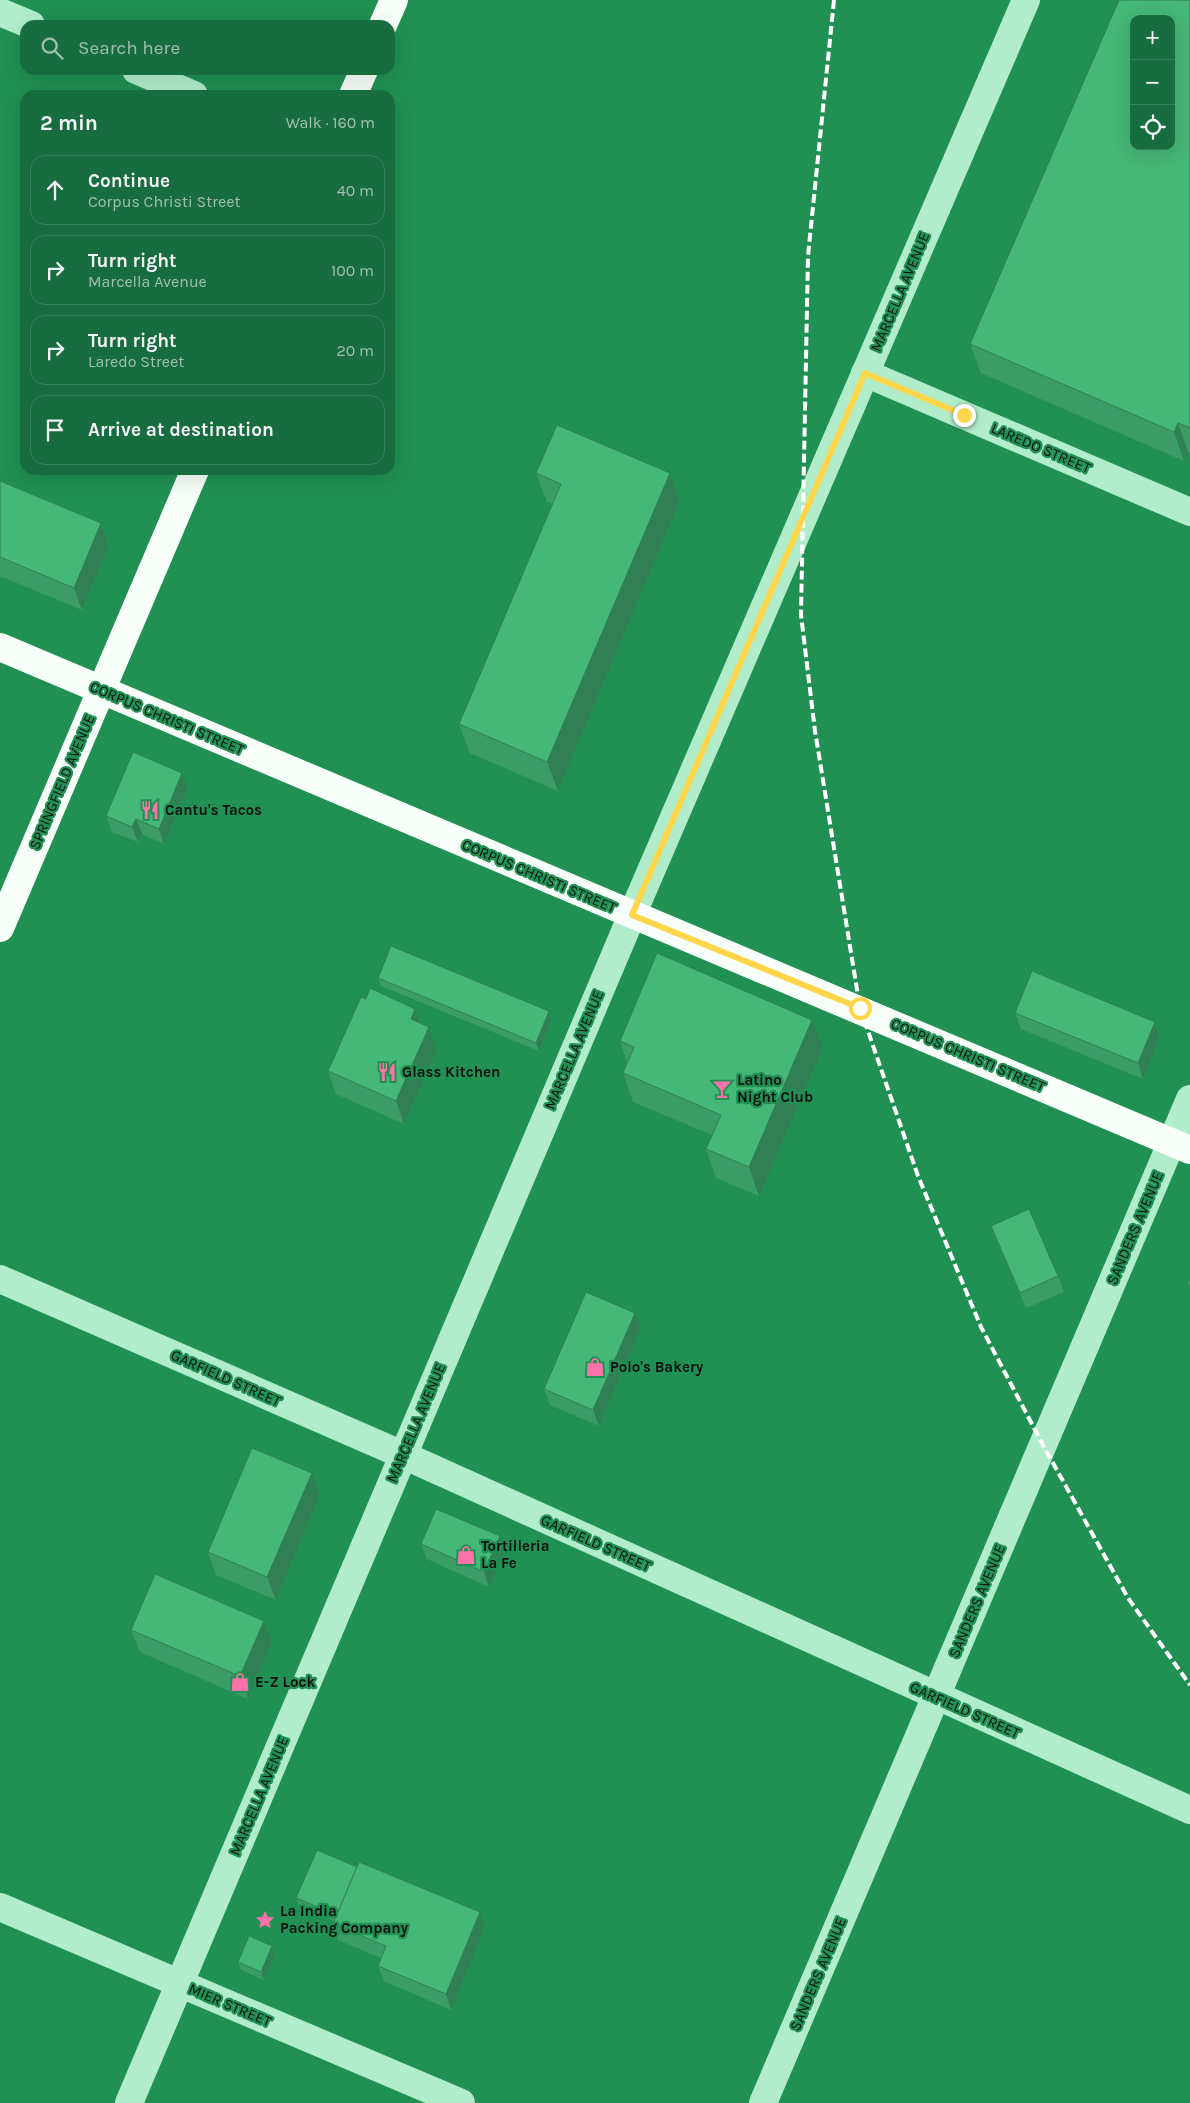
<!DOCTYPE html>
<meta charset="utf-8">
<style>
:root{--surface:#186d3e;--page:#257549;--text:#f1f3f6;--muted:#9fc0b0;--line:#368058}
body{margin:0;font-family:Karla,sans-serif;background:var(--page);color:var(--text)}
.controls{position:absolute;right:15px;top:15px;display:grid;overflow:hidden;border-radius:10px;box-shadow:0 5px 20px #0002}
.controls button{width:45px;height:45px;display:grid;place-items:center;padding:0;border:0;border-bottom:1px solid var(--line);background:var(--surface);color:var(--text);font:25px sans-serif}
.stop{position:absolute;width:15px;height:15px;margin:-11px;border:4px solid #ffd54a;border-radius:50%;background:#fff}
.stop.end{background:#ffd54a;border-color:#fff;box-shadow:0 1px 5px #0008}
.list{margin:0;padding:0;list-style:none}
h2{display:flex;justify-content:space-between;align-items:center;height:65px;margin:0;padding:0 20px;font-size:21px}
h2 small{font-size:16px;font-weight:400;color:var(--muted)}
.list li{display:grid;grid-template-columns:32px 1fr auto;gap:15px;align-items:center;box-sizing:border-box;height:70px;margin:0 10px 10px;padding:0 10px;border:1px solid var(--line);border-radius:15px}
.list b{display:block;font-size:19px;white-space:nowrap}
.list p{margin:0;font-size:16px;white-space:nowrap;color:var(--muted)}
.list em{font-size:16px;font-style:normal;color:var(--muted)}
.icon{flex:none;width:28px;height:28px;fill:none;stroke:currentColor;stroke-width:2;stroke-linecap:round;stroke-linejoin:round}
.map{position:relative;flex:none;width:1190px;height:2103px;overflow:hidden}
.search{position:absolute;background:var(--surface);box-shadow:0 5px 20px #0002;left:20px;top:20px;width:375px;height:55px;display:flex;align-items:center;gap:12px;box-sizing:border-box;padding:0 18px;border-radius:15px;color:var(--muted);font-size:19px}
.panel{position:absolute;background:var(--surface);box-shadow:0 5px 20px #0002;left:20px;top:90px;width:375px;height:385px;border-radius:15px}
.map>svg:first-child{display:block}
</style>
<div class="map">
<svg width="1190" height="2103" viewBox="0 0 1190 2103">
<rect width="100%" height="100%" fill="#209152"/>
<g fill="none" stroke-linecap="round" stroke-linejoin="round">
<g stroke="#b1edcb" stroke-width="28">
<polyline points="0,12 31,25"/>
<polyline points="136,70 194,95"/>
<polyline points="865,373 1190,512"/>
<polyline points="0,1279 403,1455 1190,1810"/>
<polyline points="0,1907 461,2103"/>
<polyline points="129,2103 632,915 1026,0"/>
<polyline points="763,2103 1190,1099"/>
</g>
<g stroke="#f8fffb" stroke-width="28">
<polyline points="383,25 394,0"/>
<polyline points="353,95 364,70"/>
<polyline points="0,647 1190,1150"/>
<polyline points="0,928 195,470"/>
</g>
<polyline stroke="#fff" stroke-width="4" stroke-dasharray="9 4" stroke-linecap="butt" points="834,0 808,256 801,615 815,731 860,1008 918,1176 981,1327 1043,1445 1128,1598 1190,1685"/>
</g>
<g fill="#3b9d65">
<polygon points="1190,0 1190,452 1188,452 1184,461 981,373 970,344"/>
<polygon points="536,473 680,501 558,791 470,753 459,724 553,504 547,502"/>
<polygon points="0,481 101,523 109,546 82,610 0,576"/>
<polygon points="188,789 164,844 142,834 138,842 112,832 106,816"/>
<polygon points="378,978 549,1011 552,1019 539,1051 381,986"/>
<polygon points="366,999 415,1009 421,1023 437,1050 404,1124 336,1094 328,1071"/>
<polygon points="1015,1013 1155,1022 1160,1037 1143,1079 1021,1029"/>
<polygon points="620,1041 823,1048 759,1196 716,1178 706,1149 712,1135 633,1102 623,1073 627,1062"/>
<polygon points="991,1226 1058,1276 1064,1292 1026,1308 997,1242"/>
<polygon points="641,1329 599,1426 550,1405 544,1389"/>
<polygon points="320,1495 276,1600 216,1575 208,1552"/>
<polygon points="421,1544 505,1551 489,1587 427,1559"/>
<polygon points="131,1630 272,1643 248,1699 140,1652"/>
<polygon points="357,1867 480,1912 485,1928 451,2010 384,1981 378,1966 381,1958 338,1940 333,1924 334,1921 299,1906 296,1898"/>
<polygon points="272,1946 275,1954 264,1980 241,1970 238,1962"/>
</g>
<g fill="#308053">
<polygon points="1178,423 1188,452 1184,461 1174,432"/>
<polygon points="670,473 680,501 558,791 547,762"/>
<polygon points="101,523 109,546 82,610 74,588"/>
<polygon points="182,773 188,789 164,844 159,829"/>
<polygon points="136,819 142,834 138,842 132,827"/>
<polygon points="415,1009 424,1031 411,1019"/>
<polygon points="549,1011 552,1019 539,1051 536,1043"/>
<polygon points="812,1020 823,1048 759,1196 749,1167"/>
<polygon points="1155,1022 1160,1037 1143,1079 1138,1063"/>
<polygon points="429,1027 437,1050 404,1124 396,1101"/>
<polygon points="635,1313 641,1329 599,1426 593,1410"/>
<polygon points="312,1473 320,1495 276,1600 267,1577"/>
<polygon points="500,1536 505,1551 489,1587 484,1572"/>
<polygon points="264,1621 272,1643 248,1699 240,1676"/>
<polygon points="480,1912 485,1928 451,2010 446,1994"/>
<polygon points="272,1946 275,1954 264,1980 261,1972"/>
</g>
<g fill="#45b776" stroke="#308053" fill-rule="evenodd">
<path d="M1119,0h71v428l-12,-5 -4,9 -204,-88zM1134,19h37v127h-37z"/>
<polygon points="557,425 670,473 547,762 459,724 561,484 536,473"/>
<polygon points="0,481 101,523 74,588 0,557"/>
<polygon points="133,752 182,773 159,829 136,819 132,827 106,816"/>
<polygon points="391,946 549,1011 536,1043 378,978"/>
<polygon points="657,953 812,1020 749,1167 706,1149 721,1115 623,1073 634,1047 620,1041"/>
<polygon points="1032,971 1155,1022 1138,1063 1015,1013"/>
<polygon points="370,988 415,1009 411,1019 429,1027 396,1101 328,1071 361,997 366,999"/>
<polygon points="1029,1209 1058,1276 1020,1293 991,1226"/>
<polygon points="1190,1281 1190,1287 1187,1282"/>
<polygon points="586,1292 635,1313 593,1410 544,1389"/>
<polygon points="252,1448 312,1473 267,1577 208,1552"/>
<polygon points="436,1509 500,1536 484,1572 421,1544"/>
<polygon points="155,1574 264,1621 240,1676 131,1630"/>
<polygon points="317,1850 357,1867 337,1915 296,1898"/>
<polygon points="359,1862 480,1912 446,1994 378,1966 386,1946 333,1924"/>
<polygon points="249,1936 272,1946 261,1972 238,1962"/>
</g>
<g fill="none" stroke-linecap="round" stroke-linejoin="round">
<polyline stroke="#ffd54a" stroke-width="6" points="860,1008 632,915 865,373 964,415"/>
</g>
<defs>
<g id="restaurant-bare" transform="scale(1.5)"><path d="M-5-6h1v4h1v-4h1v4h1v-4h1v5L-1.5 .5V6h-2V.5L-5-1ZM5-6V6H3V1.5H1.5Q1.5-4 5-6Z" fill="#fa72aa" stroke="#209152" stroke-width="2.5" paint-order="stroke"/></g>
<g id="bar-bare" transform="scale(1.5)"><path d="M-6-5H6L.8 .8V4.5H3.5V6h-7V4.5H-.8V.8Z" fill="#fa72aa" stroke="#209152" stroke-width="2.5" paint-order="stroke"/></g>
<g id="shop-bare" transform="scale(1.5)"><path d="M-5-2.5h2.3a2.7 3.5 0 0 1 5.4 0H5L5.5 6h-11ZM-1.5-2.5h3a1.5 2.3 0 0 0-3 0Z" fill="#fa72aa" stroke="#209152" stroke-width="2.5" paint-order="stroke"/></g>
<g id="sight-bare" transform="scale(1.5)"><path d="M0-6L1.8-2.2L6-1.7L2.9 1.2L3.7 5.4L0 3.3L-3.7 5.4L-2.9 1.2L-6-1.7L-1.8-2.2Z" fill="#fa72aa" stroke="#209152" stroke-width="2.5" paint-order="stroke"/></g>
</defs>
<g fill-rule="evenodd">
<use href="#restaurant-bare" x="150" y="810"/>
<use href="#restaurant-bare" x="387" y="1072"/>
<use href="#bar-bare" x="722" y="1089"/>
<use href="#shop-bare" x="595" y="1367"/>
<use href="#shop-bare" x="466" y="1555"/>
<use href="#shop-bare" x="240" y="1682"/>
<use href="#sight-bare" x="265" y="1920"/>
</g>
<g text-anchor="middle" stroke-width="4.5" stroke-linejoin="round" paint-order="stroke">
<g font-size="15" fill="#111" stroke="#209152">
<text transform="translate(900 292) rotate(-67)" y="5">MARCELLA AVENUE</text>
<text transform="translate(1041 448) rotate(23)" y="5">LAREDO STREET</text>
<text transform="translate(167 718) rotate(23)" y="5">CORPUS CHRISTI STREET</text>
<text transform="translate(62 782) rotate(-67)" y="5">SPRINGFIELD AVENUE</text>
<text transform="translate(539 876) rotate(23)" y="5">CORPUS CHRISTI STREET</text>
<text transform="translate(574 1050) rotate(-67)" y="5">MARCELLA AVENUE</text>
<text transform="translate(968 1055) rotate(23)" y="5">CORPUS CHRISTI STREET</text>
<text transform="translate(1135 1228) rotate(-67)" y="5">SANDERS AVENUE</text>
<text transform="translate(226 1378) rotate(24)" y="5">GARFIELD STREET</text>
<text transform="translate(416 1423) rotate(-67)" y="5">MARCELLA AVENUE</text>
<text transform="translate(596 1543) rotate(24)" y="5">GARFIELD STREET</text>
<text transform="translate(977 1601) rotate(-67)" y="5">SANDERS AVENUE</text>
<text transform="translate(965 1710) rotate(24)" y="5">GARFIELD STREET</text>
<text transform="translate(259 1796) rotate(-67)" y="5">MARCELLA AVENUE</text>
<text transform="translate(818 1974) rotate(-67)" y="5">SANDERS AVENUE</text>
<text transform="translate(230 2005) rotate(23)" y="5">MIER STREET</text>
</g>
<g font-size="15" font-weight="bold" fill="#111" stroke="#209152" text-anchor="start">
<text x="165" y="815">Cantu's Tacos</text>
<text x="402" y="1077">Glass Kitchen</text>
<text x="737" y="1085">Latino<tspan x="737" dy="17">Night Club</tspan></text>
<text x="610" y="1372">Polo's Bakery</text>
<text x="481" y="1551">Tortilleria<tspan x="481" dy="17">La Fe</tspan></text>
<text x="255" y="1687">E-Z Lock</text>
<text x="280" y="1916">La India<tspan x="280" dy="17">Packing Company</tspan></text>
</g>
</g>
</svg>
<div class="controls">
<button>+</button>
<button>−</button>
<button><svg class="icon" aria-label="locate" viewBox="0 0 24 24"><circle cx="12" cy="12" r="6"/><path d="M12 2v4M12 18v4M2 12h4M18 12h4"/></svg></button>
</div>
<div class="stop" style="left:860px;top:1008px"></div>
<div class="stop end" style="left:964px;top:415px"></div>
<div class="search"><svg class="icon" aria-label="search" viewBox="0 0 24 24"><circle cx="10" cy="10" r="6"/><path d="M15 15l6 6"/></svg>Search here</div>
<section class="panel">
<h2>2 min<small>Walk · 160 m</small></h2>
<ul class="list">
<li><svg class="icon" aria-label="ahead" viewBox="0 0 24 24"><path d="M12 20V5M6 11l6-6 6 6"/></svg><div><b>Continue</b><p>Corpus Christi Street</p></div><em>40 m</em></li>
<li><svg class="icon" aria-label="right" viewBox="0 0 24 24"><path d="M7 20v-9h11M14 6l5 5-5 5"/></svg><div><b>Turn right</b><p>Marcella Avenue</p></div><em>100 m</em></li>
<li><svg class="icon" aria-label="right" viewBox="0 0 24 24"><path d="M7 20v-9h11M14 6l5 5-5 5"/></svg><div><b>Turn right</b><p>Laredo Street</p></div><em>20 m</em></li>
<li><svg class="icon" aria-label="arrive" viewBox="0 0 24 24"><path d="M6 21V4h12l-3 4 3 4H6"/></svg><div><b>Arrive at destination</b></div></li>
</ul>
</section>
</div>
